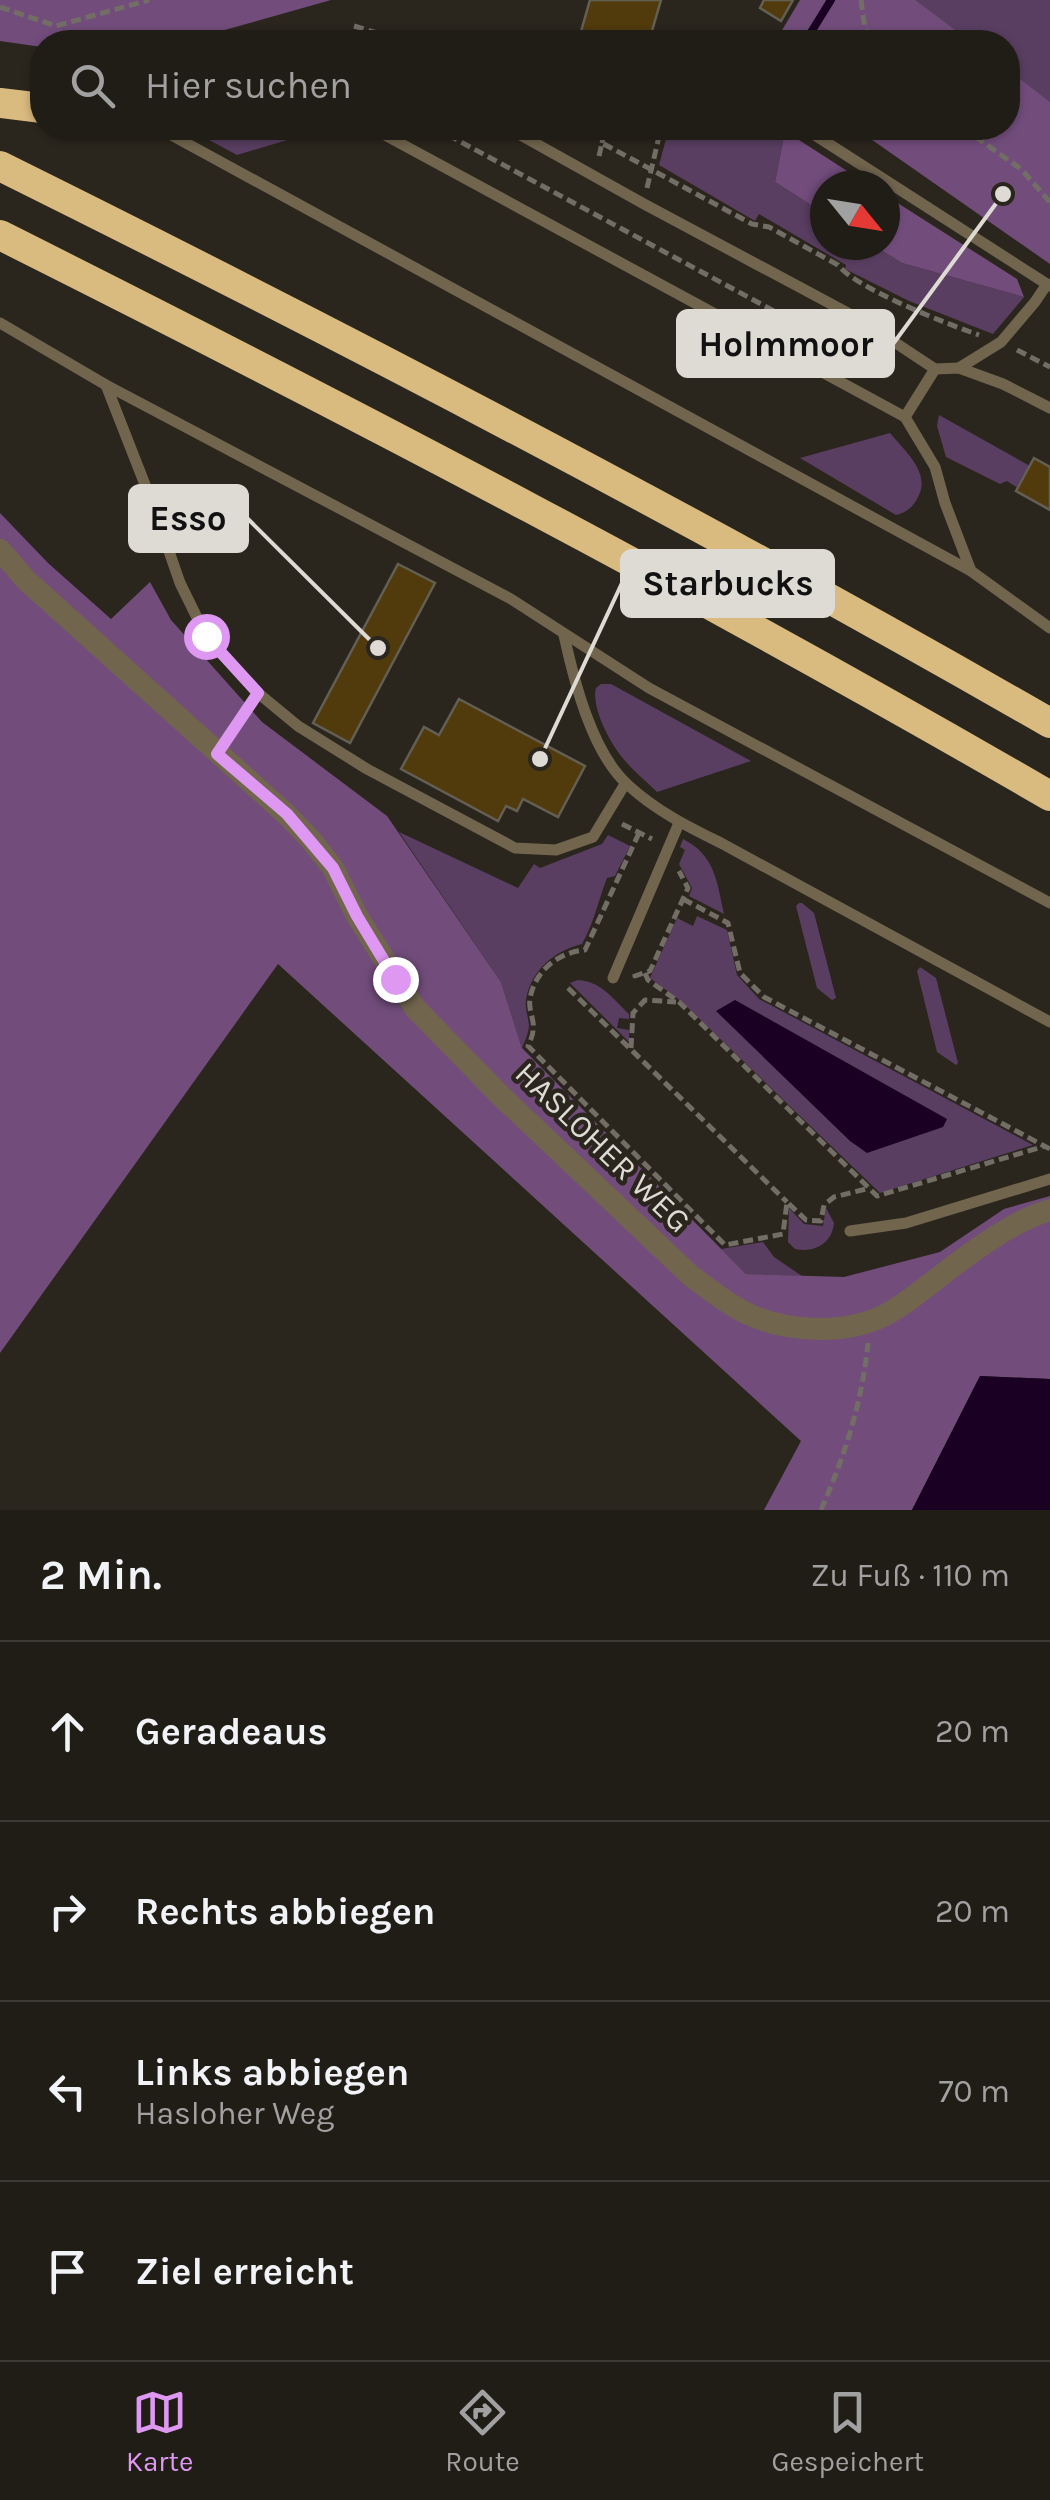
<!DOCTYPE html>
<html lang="de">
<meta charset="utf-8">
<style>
:root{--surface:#201c16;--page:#28251f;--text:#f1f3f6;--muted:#a2a1a1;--line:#3d3a35;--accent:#de98f2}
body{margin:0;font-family:Karla,sans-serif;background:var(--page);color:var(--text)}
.compass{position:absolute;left:810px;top:170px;width:90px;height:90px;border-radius:50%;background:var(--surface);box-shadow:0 2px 8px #0004;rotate:120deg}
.stop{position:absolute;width:30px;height:30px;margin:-22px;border:8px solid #de98f2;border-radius:50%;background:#fff}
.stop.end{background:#de98f2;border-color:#fff;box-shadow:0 2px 10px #0008}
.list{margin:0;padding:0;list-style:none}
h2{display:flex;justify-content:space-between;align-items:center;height:130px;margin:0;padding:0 40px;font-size:42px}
h2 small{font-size:32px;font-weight:400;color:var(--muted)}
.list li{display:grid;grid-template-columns:65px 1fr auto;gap:30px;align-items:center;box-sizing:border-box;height:180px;padding:0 40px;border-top:2px solid var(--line)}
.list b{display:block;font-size:38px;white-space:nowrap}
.list p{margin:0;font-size:32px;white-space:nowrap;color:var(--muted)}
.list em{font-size:32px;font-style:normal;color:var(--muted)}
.icon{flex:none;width:55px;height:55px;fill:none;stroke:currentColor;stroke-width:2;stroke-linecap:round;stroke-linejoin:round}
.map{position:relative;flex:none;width:1050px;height:1510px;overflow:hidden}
.search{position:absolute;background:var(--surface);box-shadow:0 2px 8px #0004;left:30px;right:30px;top:30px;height:110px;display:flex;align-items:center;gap:25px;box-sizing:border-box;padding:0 35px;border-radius:40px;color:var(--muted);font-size:38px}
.sheet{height:850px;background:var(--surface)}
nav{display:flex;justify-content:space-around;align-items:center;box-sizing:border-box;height:140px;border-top:2px solid var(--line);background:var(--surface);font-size:28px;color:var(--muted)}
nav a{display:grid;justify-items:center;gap:5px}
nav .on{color:var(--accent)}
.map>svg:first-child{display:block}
</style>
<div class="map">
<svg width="1050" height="1510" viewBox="0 0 1050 1510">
<rect width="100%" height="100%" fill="#2b261d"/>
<g fill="#593e61">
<polygon points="840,0 1050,0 1050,261 1008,128 1008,42 814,42"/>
<polygon points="187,128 327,128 237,155"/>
<polygon points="669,128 778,128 785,131 775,182 825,214 825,245 873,245 902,263 1024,297 993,334 909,301 845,269 846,265 759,214 755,221 659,165"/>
<polygon points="939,415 1030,466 1018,488 1007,481 1000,484 946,457 937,426"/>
<path d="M890,433c14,17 40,39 29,62 -5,11 -11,17 -23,20l-96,-57z"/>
<path d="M601,684h10l140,77 -94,31c-12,-12 -26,-23 -36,-36 -12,-15 -30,-50 -25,-68z"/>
<path d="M399,832l119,56 16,-24 6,4 62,-24 6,-9 22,11 -15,30 -8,2c-9,23 -13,45 -25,66 -28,7 -51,26 -56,56 -1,9 2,16 3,25 0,7 -4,16 -7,23l-21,-66z"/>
<path d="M683,839c32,16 34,43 41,75l-35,-18 3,-8 -13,-24 6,-14 -5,-3z"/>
<polygon points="799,903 802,903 814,913 836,998 832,1000 817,988 796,906"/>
<polygon points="697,916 727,930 737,975 759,999 1033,1145 880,1193 682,1002 650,978 677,918 693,926"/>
<polygon points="920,967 936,978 958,1063 956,1065 937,1052 917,971"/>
<path d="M578,980c23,1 35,19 51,34v5l-10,-1 -2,10 12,2v12l-59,-59z"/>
<path d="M789,1208l15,16 19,2 3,-18 8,15c-2,21 -20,30 -39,26l-7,-7z"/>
<polygon points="763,1242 774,1257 802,1276 746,1274 721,1249"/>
</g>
<g fill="#724d7c">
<polygon points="0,0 331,0 182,42 42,42 42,47 0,41"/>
<polygon points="800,0 915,0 971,42 775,42"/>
<polygon points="1008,70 1050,102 1050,264 855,128 1008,128"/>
<polygon points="785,131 869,185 825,185 825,214 775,182"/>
<polygon points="885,195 1017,279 1024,297 902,263 873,245 885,245"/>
<polygon points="0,513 48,563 111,619 150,582 171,620 262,722 387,816 501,982 522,1048 746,1274 844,1277 940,1252 1004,1209 1050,1196 1050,1379 980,1376 912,1510 764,1510 801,1441 278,964 0,1353"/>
</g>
<g fill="#1a0022">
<polygon points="735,1000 947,1119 943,1127 867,1153 850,1141 716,1011"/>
<polygon points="980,1376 1050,1379 1050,1510 912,1510"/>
</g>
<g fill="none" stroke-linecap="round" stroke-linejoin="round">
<polyline stroke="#1a0022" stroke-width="8" points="805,42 831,0"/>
</g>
<g fill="#513b0d" stroke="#645f54" stroke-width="2.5">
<polygon points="590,0 661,0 652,31 685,40 684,42 578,42"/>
<polygon points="764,0 793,0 781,21 760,8"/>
<polygon points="1034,458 1050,467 1050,510 1016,491"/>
<polygon points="398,564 435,583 350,743 313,723"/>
<polygon points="459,699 585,766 558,817 523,799 517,811 506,806 498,821 401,769 424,727 439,735"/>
</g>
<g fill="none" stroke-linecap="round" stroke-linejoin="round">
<g stroke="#726e66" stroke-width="5" stroke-dasharray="10 5" stroke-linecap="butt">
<polyline points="861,0 865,29 875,42"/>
<polyline points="0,7 56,26 149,0"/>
<polyline points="354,26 407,42"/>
<polyline points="435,128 848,351"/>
<polyline points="963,128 1021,169 1050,202"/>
<polyline points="602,143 605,128"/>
<path d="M599,156l3,-13 150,81 17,3 69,38c19,24 109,59 141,70"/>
<polyline points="647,188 661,128"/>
<polyline points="1017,350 1050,367"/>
<polyline points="841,363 853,336"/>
<polyline points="622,824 652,839"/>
<path d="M639,833l-54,117c-27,2 -51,22 -55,49 -2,11 5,21 3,31 0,6 -3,11 -5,16l197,199 58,-11 4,-32 19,18 15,1 3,-16 10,-8 36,-9"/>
<polyline points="683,899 728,923 740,973 764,997 1050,1149"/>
<polyline points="645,973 648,980 679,1002 877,1196 1045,1146"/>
<polyline points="635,974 635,976 650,971 688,888 679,871"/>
<polyline points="568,988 787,1202"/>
<polyline points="631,1048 633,1013 645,1000 676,1002"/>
<path d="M821,1510c24,-55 41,-107 47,-167"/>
</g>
<g stroke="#71654e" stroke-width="11">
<polyline points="153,128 164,131 971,571 1050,628"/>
<polyline points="372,128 905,417 935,467 945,503 971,571"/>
<polyline points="508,128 644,204 861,320 935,369 959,368 1003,384 1050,408"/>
<polyline points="804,128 1050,286"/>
<polyline points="0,323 106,385 511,599 649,688 1050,903"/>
<polyline points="959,368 1001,342 1035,302 1047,284"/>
<polyline points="106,385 153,505 180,583 206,636 258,693 298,726 367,769 515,848 556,850 593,837 625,784"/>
<polyline points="905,417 935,369"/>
<path d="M564,635c10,46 28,118 64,150 27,25 60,42 93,58l329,179"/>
<polyline points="217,753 258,693"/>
<polyline points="613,978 679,823"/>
<polyline points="850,1231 906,1223 1050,1179"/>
</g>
<path stroke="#71654e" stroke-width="22" d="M0,550l26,30 261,235 24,25 22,28 24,48 58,92 85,87 191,181c18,13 37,29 57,38 39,18 96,21 135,2 26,-13 56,-40 81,-58 25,-18 55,-39 86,-48"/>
<g stroke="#dabb7f" stroke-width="30">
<polyline points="0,103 42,108"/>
<path d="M0,166c355,176 707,360 1050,557"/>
<path d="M0,235c355,178 707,362 1050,561"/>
</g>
</g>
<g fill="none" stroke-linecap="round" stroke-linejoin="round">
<polyline stroke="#de98f2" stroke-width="12" points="206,636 258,693 217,754 287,814 333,868 357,916 395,979"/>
</g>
<g text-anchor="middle" stroke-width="9" stroke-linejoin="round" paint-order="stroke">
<g font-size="32" fill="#dedbd5" stroke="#2b261d">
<text transform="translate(603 1147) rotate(44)" y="11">HASLOHER WEG</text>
</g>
</g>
<path fill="none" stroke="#dedbd5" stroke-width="4" d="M1003 194L893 344M378 648L247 518M540 759L622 583"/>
<g fill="#dedbd5" stroke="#2b261d" stroke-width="4">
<circle cx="1003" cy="194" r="10"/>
<circle cx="378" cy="648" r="10"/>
<circle cx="540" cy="759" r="10"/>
</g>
<g fill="#dedbd5" stroke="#dedbd5" stroke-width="4">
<rect x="678" y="311" width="215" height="65" rx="10"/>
<rect x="130" y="486" width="117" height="65" rx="10"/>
<rect x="622" y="551" width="211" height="65" rx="10"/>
</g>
<g font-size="35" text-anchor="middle" font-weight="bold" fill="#111">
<text x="786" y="356">Holmmoor</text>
<text x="188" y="530">Esso</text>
<text x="728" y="595">Starbucks</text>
</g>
</svg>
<svg class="compass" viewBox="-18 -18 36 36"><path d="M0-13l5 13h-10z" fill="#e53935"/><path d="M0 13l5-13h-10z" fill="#a2a1a1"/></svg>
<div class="stop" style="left:206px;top:636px"></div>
<div class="stop end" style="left:395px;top:979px"></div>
<div class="search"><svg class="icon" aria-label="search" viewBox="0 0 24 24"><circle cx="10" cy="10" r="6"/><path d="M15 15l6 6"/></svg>Hier suchen</div>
</div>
<section class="sheet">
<h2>2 Min.<small>Zu Fuß · 110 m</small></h2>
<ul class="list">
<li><svg class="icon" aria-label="ahead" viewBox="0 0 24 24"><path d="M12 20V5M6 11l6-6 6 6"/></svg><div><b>Geradeaus</b></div><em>20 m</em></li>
<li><svg class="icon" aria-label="right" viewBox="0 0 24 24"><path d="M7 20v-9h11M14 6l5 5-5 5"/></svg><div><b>Rechts abbiegen</b></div><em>20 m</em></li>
<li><svg class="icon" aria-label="left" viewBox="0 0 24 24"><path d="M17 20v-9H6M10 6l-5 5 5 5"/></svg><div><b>Links abbiegen</b><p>Hasloher Weg</p></div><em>70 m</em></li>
<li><svg class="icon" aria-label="arrive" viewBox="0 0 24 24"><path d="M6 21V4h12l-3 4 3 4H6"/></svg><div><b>Ziel erreicht</b></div></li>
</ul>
</section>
<nav>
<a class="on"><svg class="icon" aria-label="map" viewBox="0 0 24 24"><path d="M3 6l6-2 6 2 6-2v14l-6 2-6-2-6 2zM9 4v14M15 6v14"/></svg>Karte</a>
<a><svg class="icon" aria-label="directions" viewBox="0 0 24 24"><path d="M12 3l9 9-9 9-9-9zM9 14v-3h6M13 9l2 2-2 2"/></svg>Route</a>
<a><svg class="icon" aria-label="saved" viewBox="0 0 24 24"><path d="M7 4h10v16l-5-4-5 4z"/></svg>Gespeichert</a>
</nav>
